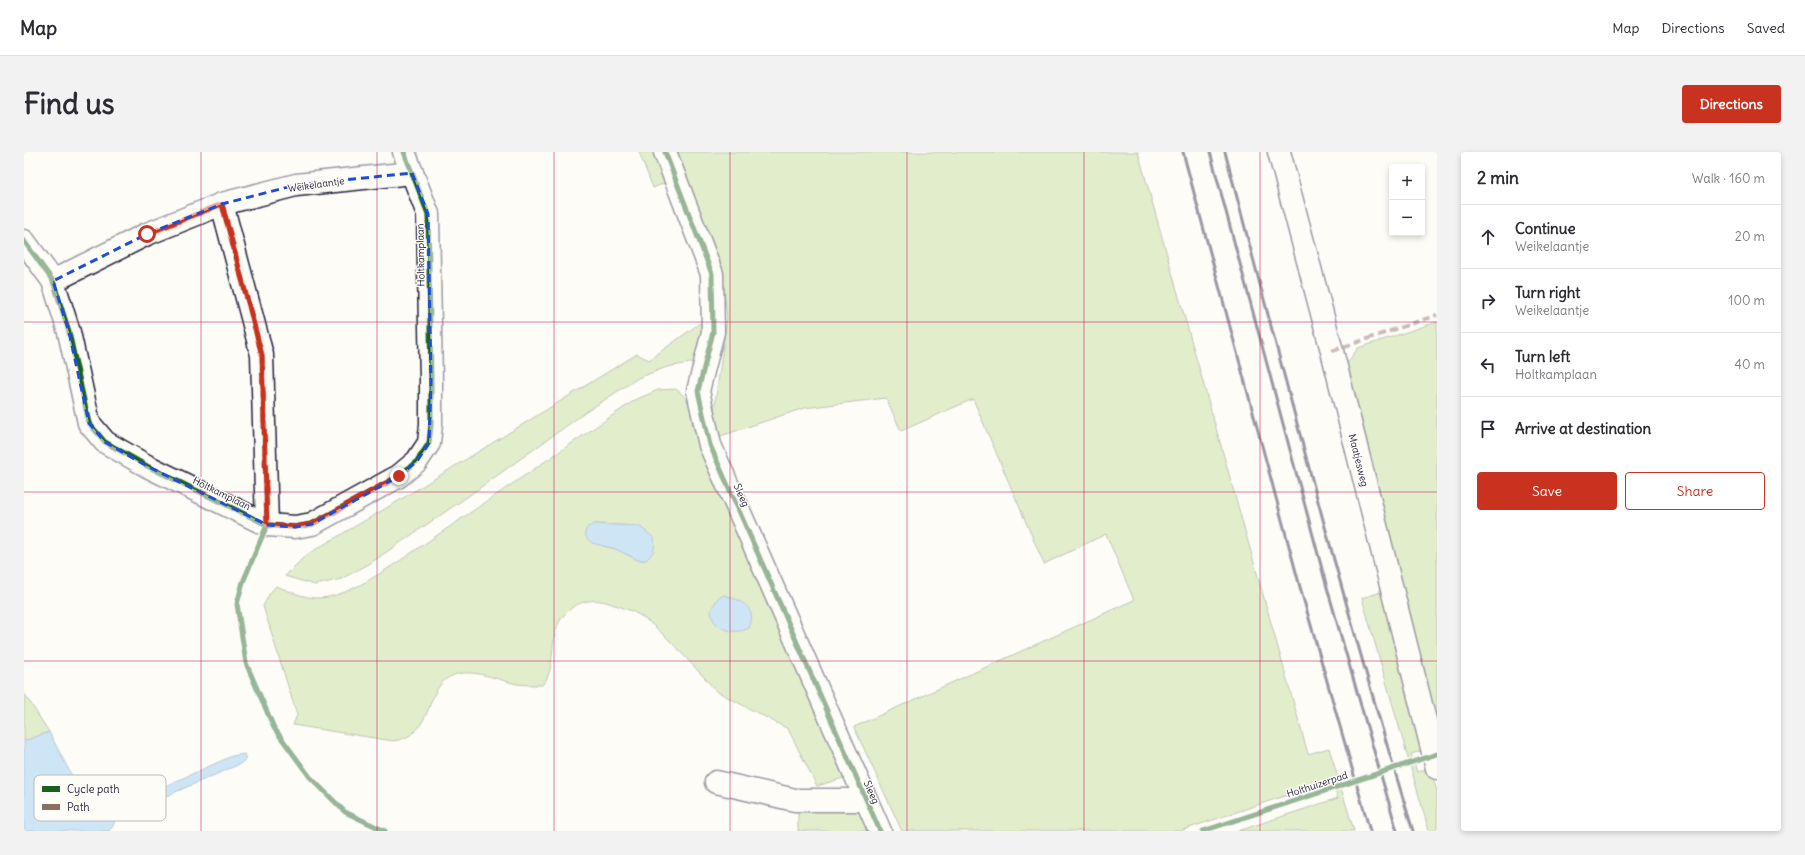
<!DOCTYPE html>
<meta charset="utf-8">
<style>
:root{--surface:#fff;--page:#f2f2f3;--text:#2b2b33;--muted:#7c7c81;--line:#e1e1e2;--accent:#c8321e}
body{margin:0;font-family:Delius,sans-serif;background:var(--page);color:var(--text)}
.controls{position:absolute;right:12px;top:12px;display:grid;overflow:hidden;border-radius:4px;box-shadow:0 2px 6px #0003}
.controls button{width:36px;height:36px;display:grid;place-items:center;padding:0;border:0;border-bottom:1px solid var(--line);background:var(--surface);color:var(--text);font:20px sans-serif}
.stop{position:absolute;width:12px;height:12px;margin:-9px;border:3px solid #c8321e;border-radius:50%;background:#fff}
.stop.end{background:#c8321e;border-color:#fff;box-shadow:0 1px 4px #0008}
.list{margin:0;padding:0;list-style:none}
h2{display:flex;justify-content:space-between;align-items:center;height:52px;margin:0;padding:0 16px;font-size:17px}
h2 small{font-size:13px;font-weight:400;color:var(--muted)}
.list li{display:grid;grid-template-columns:26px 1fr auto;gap:12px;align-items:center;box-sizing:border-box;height:64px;padding:0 16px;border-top:1px solid var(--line)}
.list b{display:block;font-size:15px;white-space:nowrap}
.list p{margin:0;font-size:13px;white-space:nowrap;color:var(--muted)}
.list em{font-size:13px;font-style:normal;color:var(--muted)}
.actions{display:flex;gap:8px;padding:12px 16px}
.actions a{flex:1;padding:9px 0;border:1px solid var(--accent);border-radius:4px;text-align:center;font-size:14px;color:var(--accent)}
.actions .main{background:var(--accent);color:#fff}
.icon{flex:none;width:22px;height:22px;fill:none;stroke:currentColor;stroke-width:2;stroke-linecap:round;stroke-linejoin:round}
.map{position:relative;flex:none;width:1413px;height:679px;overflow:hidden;border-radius:4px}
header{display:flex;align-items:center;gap:24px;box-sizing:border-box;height:56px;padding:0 20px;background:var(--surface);border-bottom:1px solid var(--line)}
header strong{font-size:19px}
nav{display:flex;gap:22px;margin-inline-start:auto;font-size:14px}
.intro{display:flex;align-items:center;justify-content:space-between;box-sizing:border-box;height:96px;padding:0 24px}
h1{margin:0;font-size:28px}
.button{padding:10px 18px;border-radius:4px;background:var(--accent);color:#fff;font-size:14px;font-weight:700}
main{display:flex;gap:24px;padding:0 24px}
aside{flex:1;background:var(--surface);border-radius:4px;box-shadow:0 2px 6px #0003}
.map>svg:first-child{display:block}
</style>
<header>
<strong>Map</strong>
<nav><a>Map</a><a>Directions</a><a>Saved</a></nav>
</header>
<div class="intro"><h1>Find us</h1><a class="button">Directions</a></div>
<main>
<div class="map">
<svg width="1413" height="679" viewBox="0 0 1413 679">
<rect width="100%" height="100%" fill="#fdfcf7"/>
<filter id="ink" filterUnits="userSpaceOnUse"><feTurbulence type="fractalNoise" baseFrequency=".025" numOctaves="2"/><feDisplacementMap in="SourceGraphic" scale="8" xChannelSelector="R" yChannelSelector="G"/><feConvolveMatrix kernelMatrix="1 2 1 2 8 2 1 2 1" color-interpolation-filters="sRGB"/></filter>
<g filter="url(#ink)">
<g fill="#c1dc94" stroke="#727f68" fill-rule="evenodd">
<polygon points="615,0 637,0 648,28 629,36"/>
<polygon points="650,0 1114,0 1284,602 1305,596 1330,679 1214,679 1314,646 1308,628 1156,679 878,679 830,575 1110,448 1082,382 1020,412 949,247 877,279 862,246 780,256 694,285 690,259 703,166 700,134 687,91"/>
<polygon points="683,166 672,210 643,215 614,226 562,260 443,345 345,412 317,427 291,433 261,424 282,403 371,351 613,202 625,208"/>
<polygon points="1413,170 1413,565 1410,564 1320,215 1334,196"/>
<path d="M652,237c16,12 14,20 17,39l157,348 -33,10 -29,-57 -72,-38c-6,-6 -10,-13 -16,-18 -18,-19 -37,-42 -59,-57 -9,-6 -21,-9 -32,-13 -18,-6 -36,-1 -48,16 -13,19 -4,52 -19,66 -9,0 -17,0 -25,-1 -19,-4 -44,-16 -63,-9 -32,11 -17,60 -61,66l-100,-16 4,-10 -34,-109 7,-13 6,-7c14,5 27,12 42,12 27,0 61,-24 83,-38l234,-160 23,-10zM570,372l45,2 15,13 -8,21h-8l-22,-11 -13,-3z"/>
<polygon points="1360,439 1401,598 1387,602 1393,620 1406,616 1413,639 1413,679 1405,679 1338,446"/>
<polygon points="0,541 25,580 0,589"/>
<polygon points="813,654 843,662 850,679 774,679 774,658"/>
</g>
<g fill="#95caf3" stroke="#6787a9">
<path d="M570,372l45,2 15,12c2,10 -1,16 -8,22h-8l-22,-11 -24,-6 -6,-6 -1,-6 3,-4z"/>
<path d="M700,443c17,5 34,13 25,33 -14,8 -39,1 -38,-19l7,-11z"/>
<polygon points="25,580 48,624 25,653 30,667 68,651 80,656 101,652 208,604 220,602 222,607 216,612 110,658 101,657 94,660 89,674 85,679 0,679 0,589"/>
</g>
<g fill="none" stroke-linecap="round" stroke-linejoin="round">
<g stroke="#22223b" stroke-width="25">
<g id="minor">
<polyline points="641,0 688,122 689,180 674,239 686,293 856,679"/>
<polyline points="1255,0 1308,199 1413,616"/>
<polyline points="198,52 238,203 243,373"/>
<polyline points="0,89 29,129 45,180 65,271 81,290 123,314 243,373 271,375 288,372 375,324 393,309 405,291 407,272 407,230 404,62 380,0"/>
<polyline points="29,129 123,82 198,52 272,33 388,21"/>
<polyline points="692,630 771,648 842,648"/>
</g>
</g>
<use href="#minor" stroke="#fdfcf7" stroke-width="22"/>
<g stroke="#22223b" stroke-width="3">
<polyline points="1159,0 1276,435 1346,679"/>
<polyline points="1186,0 1302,432 1373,679"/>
<path d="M1201,0c60,227 119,455 188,679"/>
</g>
<g stroke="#8d6e63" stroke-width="4" stroke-dasharray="8 4" stroke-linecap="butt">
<polyline points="198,52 238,203 243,373"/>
<polyline points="1308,199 1413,163"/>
<polyline points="28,661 62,642"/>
</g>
<g stroke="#fdfcf7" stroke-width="8">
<g id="cycleway">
<polyline points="641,0 688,122 689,180 674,239 686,293 856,679"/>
<polyline points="0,89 29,129 45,180 65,271 81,290 123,314 243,373 271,375 288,372 375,324 393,309 405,291 407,272 407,230 404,62 380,0"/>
<polyline points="243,373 219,430 213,452 222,511 250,576 286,625 321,660 361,679"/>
<polyline points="1179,679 1413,602"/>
</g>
</g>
<use href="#cycleway" stroke="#1b5e20" stroke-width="5"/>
</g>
</g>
<g fill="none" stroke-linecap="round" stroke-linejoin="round" filter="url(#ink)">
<polyline stroke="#c8321e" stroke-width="5" points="123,82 198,52 238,203 243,373 271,375 288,372 375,324"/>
</g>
<path d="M0 0H1413V679H0ZM388,21l16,41 3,168 -2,61 -12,18 -18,15 -87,48 -17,3 -28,-2 -120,-59 -42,-24 -16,-19 -20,-91 -16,-51 94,-47 75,-30 74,-19z" fill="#fdfcf7" fill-opacity=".55" fill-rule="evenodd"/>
<path fill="none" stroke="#1d4ed8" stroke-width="3" stroke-dasharray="8 5" stroke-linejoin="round" d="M388,21l16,41 3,168 -2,61 -12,18 -18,15 -87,48 -17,3 -28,-2 -120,-59 -42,-24 -16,-19 -20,-91 -16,-51 94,-47 75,-30 74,-19z"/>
<path fill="none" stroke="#c2185b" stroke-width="1" stroke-opacity="0.55" d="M177,0v679M353,0v679M530,0v679M706,0v679M883,0v679M1060,0v679M1236,0v679M0,170h1413M0,340h1413M0,509h1413"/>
<g text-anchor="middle" stroke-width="3" stroke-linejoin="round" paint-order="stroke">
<g font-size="10" fill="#22223b" stroke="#fdfcf7">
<text transform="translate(292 32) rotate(-8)" y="4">Weikelaantje</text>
<text transform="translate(396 103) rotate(-91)" y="4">Holtkamplaan</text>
<text transform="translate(1335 308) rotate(76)" y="4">Maatjesweg</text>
<text transform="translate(198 341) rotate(26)" y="4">Holtkamplaan</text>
<text transform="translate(718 343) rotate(66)" y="4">Sleeg</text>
<text transform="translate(1293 632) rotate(-18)" y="4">Holthuizerpad</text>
<text transform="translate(848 640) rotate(66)" y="4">Sleeg</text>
</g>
</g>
<rect x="10" y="623" width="132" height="46" rx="6" fill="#fdfcf7" stroke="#bbbbbf" stroke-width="1"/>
<rect x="18" y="634" width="18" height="6" fill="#1b5e20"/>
<rect x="18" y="652" width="18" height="6" fill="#8d6e63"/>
<g font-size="11" fill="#22223b">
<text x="43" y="641">Cycle path</text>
<text x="43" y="659">Path</text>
</g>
</svg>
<div class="controls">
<button>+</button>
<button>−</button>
</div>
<div class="stop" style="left:123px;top:82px"></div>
<div class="stop end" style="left:375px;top:324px"></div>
</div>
<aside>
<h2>2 min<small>Walk · 160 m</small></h2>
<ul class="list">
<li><svg class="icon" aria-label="ahead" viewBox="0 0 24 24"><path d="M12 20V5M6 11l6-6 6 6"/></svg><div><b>Continue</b><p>Weikelaantje</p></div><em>20 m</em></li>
<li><svg class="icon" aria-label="right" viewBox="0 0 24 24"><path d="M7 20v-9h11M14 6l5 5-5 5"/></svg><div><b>Turn right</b><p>Weikelaantje</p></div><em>100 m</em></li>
<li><svg class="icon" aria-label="left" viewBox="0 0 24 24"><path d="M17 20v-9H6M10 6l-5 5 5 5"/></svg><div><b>Turn left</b><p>Holtkamplaan</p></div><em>40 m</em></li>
<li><svg class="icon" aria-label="arrive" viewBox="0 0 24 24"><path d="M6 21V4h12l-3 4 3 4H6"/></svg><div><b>Arrive at destination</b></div></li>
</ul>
<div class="actions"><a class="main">Save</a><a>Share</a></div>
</aside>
</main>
